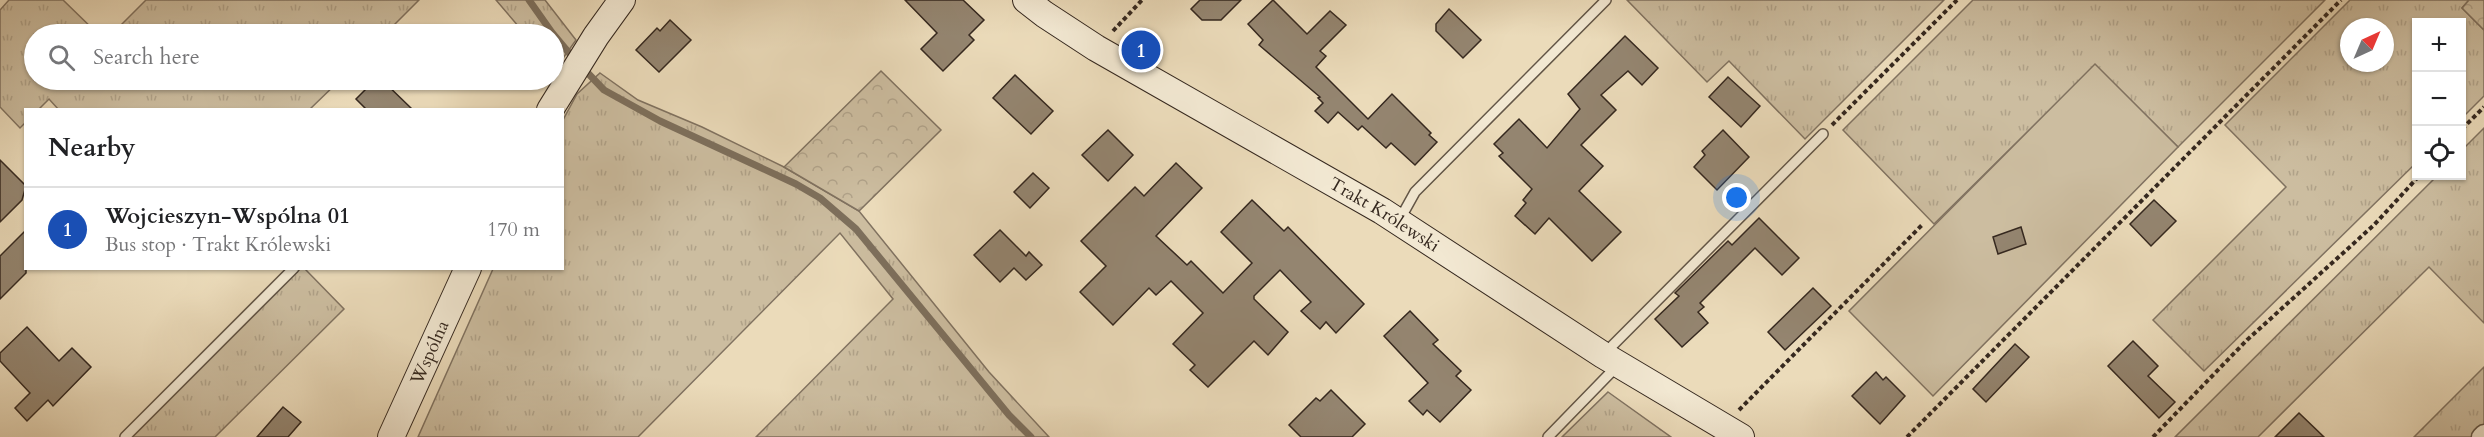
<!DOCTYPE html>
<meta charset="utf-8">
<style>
:root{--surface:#fff;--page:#f6f6f6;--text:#202124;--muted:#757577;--line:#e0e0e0;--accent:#b45309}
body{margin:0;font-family:Cardo,serif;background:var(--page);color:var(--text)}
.controls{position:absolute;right:18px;top:18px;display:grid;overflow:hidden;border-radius:0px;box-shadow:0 2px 4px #0004}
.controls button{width:54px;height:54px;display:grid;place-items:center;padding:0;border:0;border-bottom:2px solid var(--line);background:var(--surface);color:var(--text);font:30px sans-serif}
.compass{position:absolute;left:2340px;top:18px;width:54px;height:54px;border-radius:50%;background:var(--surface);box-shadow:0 2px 4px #0004;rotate:44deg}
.you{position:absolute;left:1737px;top:198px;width:21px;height:21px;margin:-15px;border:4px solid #fff;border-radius:50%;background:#1a73e8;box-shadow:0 0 0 9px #1a73e833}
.badge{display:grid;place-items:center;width:39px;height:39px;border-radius:50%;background:var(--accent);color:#fff;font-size:20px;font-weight:700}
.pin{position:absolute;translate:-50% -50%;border:3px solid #fff;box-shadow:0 2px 6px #0006}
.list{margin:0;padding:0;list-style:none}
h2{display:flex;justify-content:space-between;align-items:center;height:78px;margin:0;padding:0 24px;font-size:26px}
h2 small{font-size:20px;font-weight:400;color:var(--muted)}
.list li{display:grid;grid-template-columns:39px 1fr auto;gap:18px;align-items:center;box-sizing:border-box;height:84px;padding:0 24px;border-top:2px solid var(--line)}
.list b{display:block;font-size:22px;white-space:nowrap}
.list p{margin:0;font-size:20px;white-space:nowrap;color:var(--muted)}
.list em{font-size:20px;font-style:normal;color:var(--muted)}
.icon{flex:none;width:33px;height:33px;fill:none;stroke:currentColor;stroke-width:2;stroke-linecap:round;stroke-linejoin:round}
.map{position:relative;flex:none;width:2484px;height:437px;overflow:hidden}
.search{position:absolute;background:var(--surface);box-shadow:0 2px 4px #0004;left:24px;top:24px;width:540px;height:66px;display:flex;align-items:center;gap:15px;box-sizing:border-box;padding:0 21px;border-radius:33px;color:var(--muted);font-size:22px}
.panel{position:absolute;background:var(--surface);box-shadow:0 2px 4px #0004;left:24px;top:108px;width:540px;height:162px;border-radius:0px}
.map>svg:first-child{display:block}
</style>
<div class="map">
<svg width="2484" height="437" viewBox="0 0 2484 437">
<defs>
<pattern id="grass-tufts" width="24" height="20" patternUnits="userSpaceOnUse" patternTransform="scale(1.5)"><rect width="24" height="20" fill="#ccbda0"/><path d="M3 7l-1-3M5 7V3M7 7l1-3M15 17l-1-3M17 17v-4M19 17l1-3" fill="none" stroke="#b0a289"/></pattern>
<pattern id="forest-crowns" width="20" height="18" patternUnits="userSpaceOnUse" patternTransform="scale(1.5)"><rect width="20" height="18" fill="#ccbda0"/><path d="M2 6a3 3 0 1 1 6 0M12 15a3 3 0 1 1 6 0" fill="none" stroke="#b0a289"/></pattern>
</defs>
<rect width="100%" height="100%" fill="#ebdbba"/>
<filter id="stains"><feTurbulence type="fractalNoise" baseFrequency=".00333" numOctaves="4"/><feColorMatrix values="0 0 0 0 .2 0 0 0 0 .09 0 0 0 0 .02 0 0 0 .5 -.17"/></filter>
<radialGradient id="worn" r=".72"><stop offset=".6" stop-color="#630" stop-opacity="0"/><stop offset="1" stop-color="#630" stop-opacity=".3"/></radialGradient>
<g fill="url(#grass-tufts)" stroke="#807260" stroke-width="1.5" fill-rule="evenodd">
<polygon points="9,0 63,0 98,34 34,34 34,80 340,80 310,109 59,110 49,99 39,109 26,110 25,123 20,128 0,107 0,10"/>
<polygon points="146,0 419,0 385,34 112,34"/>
<polygon points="496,0 545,0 576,40 554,71 554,34 525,34"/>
<polygon points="1627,0 1944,0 1805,139 1729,61 1707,82"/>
<polygon points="1973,0 2325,0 2178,147 2095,65 1934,224 1843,130"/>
<path d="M2350,0h119l-7,8 22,22v66l-22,22v-96h-46v141l-212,208 -51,-51 133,-133 -61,-62zM2349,27h36v36h-36z"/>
<polygon points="600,73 638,100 702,127 784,167 859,211 989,372 1049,437 756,437 893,299 840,233 638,437 418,437 493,269 562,268 563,120 577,94"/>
<polygon points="2484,128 2484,323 2429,267 2258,437 2175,437 2437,176 2462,176 2462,150"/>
<polygon points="300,269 305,269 344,309 215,437 131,437"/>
<polygon points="2484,367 2484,437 2414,437"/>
<polygon points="1608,392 1671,437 1562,437"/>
</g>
<g fill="url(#forest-crowns)" stroke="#807260" stroke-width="1.5">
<polygon points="2469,0 2484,0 2484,30 2462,8"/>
<polygon points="881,71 941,130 859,211 784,167"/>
</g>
<polygon fill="#ccbda0" stroke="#807260" stroke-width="1.5" points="2095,64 2178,147 1933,396 1849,311"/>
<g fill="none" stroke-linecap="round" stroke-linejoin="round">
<g stroke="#7d6f5c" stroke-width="7">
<polyline points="529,0 553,34"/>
<polyline points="554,35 575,60"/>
<polyline points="583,68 604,90 660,121 796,184 820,198 856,229 1009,415 1031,437"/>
</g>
</g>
<g fill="#948570" stroke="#35281f" stroke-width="1.5">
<polygon points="905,0 963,0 984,20 969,35 974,40 943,71 921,49 937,33"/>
<polygon points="1200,0 1241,0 1221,20 1202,20 1191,9"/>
<polygon points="1273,0 1307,34 1330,11 1346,25 1320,51 1326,56 1316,67 1368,119 1392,94 1431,133 1429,135 1437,142 1415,165 1391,143 1386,148 1362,126 1358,130 1338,112 1328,123 1315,111 1323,103 1318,98 1320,97 1259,45 1263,40 1248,24"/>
<polygon points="1449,9 1481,40 1463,58 1436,31 1436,24"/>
<polygon points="670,20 691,40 659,72 636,50 657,28 660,31"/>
<polygon points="1625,36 1658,68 1642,85 1628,71 1601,95 1616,110 1581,145 1603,166 1579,191 1621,232 1592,261 1549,218 1535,234 1515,216 1526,203 1523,200 1532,189 1499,156 1503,153 1494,144 1519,119 1547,148 1580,109 1568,94"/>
<polygon points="1015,75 1053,111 1031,134 993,98"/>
<polygon points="1728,77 1760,106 1741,127 1709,97"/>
<polygon points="375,80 382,80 413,110 367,110 356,99"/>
<polygon points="1108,130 1133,155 1108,181 1082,155"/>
<polygon points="1723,130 1749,157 1717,190 1694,167 1705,155 1702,151"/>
<polygon points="0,160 26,186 22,200 0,222"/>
<polygon points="1176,163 1202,188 1156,236 1187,265 1191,261 1223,293 1252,263 1221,232 1252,200 1284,231 1288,227 1364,304 1336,333 1326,322 1320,329 1301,311 1311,302 1280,270 1254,296 1254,299 1288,332 1268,355 1254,341 1208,387 1190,370 1195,365 1173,344 1203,313 1171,281 1156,295 1149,288 1113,325 1080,292 1106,266 1081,241 1135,187 1144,196"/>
<polygon points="1033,173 1049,188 1030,208 1014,192"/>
<polygon points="2154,200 2176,221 2151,246 2130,224"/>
<polygon points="1759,218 1799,258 1782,275 1755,248 1700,303 1704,307 1698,312 1708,323 1682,347 1655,319 1679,296 1675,293 1728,241 1732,245"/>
<polygon points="2021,227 2026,244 1998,254 1993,237"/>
<polygon points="26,230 26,273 0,299 0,256"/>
<polygon points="1000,230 1026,256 1029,252 1042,265 1026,280 1014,268 1000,282 974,255"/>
<polygon points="1813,288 1831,306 1785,350 1768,332"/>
<polygon points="1410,311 1438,340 1433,344 1461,371 1456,376 1471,390 1440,422 1427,410 1423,415 1409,401 1428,383 1384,336"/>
<polygon points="27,327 59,361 72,348 91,367 53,406 48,400 27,421 15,408 30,393 0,361 0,353"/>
<polygon points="2133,341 2158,366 2148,376 2175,402 2159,418 2108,366"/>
<polygon points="2015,344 2029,357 1986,402 1973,389"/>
<polygon points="1876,372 1883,380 1886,377 1905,396 1880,424 1852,396"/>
<polygon points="1331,390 1365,424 1352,437 1301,437 1289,425 1316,398 1320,401"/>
<polygon points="283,407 301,422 288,437 257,437"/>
<polygon points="2299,413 2324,437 2275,437"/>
</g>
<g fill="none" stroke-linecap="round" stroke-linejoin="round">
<g stroke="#625546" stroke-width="12">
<g id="lane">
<polyline points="1400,219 1415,192 1606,0"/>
<polyline points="1605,353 1823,134"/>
<polyline points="125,437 294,268"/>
<polyline points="1548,437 1618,365"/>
</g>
</g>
<g stroke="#625546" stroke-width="21">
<polyline id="street" points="2481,437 2484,434"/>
</g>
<g stroke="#35281f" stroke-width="28">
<g id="secondary">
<path id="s1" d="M1026,0l18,14 52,34 286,163 221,144 138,82"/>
<polyline points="550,110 596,36 622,0"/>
<path id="s2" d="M391,437l77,-169"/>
</g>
</g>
<g stroke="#35281f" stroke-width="4" stroke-dasharray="4.5 3" stroke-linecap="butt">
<polyline points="1113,31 1142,0"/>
<polyline points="1832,125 1957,0"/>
<polyline points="2462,129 2484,107"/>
<polyline points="1739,410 1923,224"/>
<polyline points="1907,437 2341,0"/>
<polyline points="2153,437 2247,340 2374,225 2419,176"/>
</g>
<use href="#lane" stroke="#f2e8d2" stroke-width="9"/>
<use href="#street" stroke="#f2e8d2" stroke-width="18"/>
<use href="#secondary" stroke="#f2e8d2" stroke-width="26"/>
</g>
<g text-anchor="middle" stroke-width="4.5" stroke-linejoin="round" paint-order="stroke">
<g font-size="18" fill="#35281f" stroke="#f2e8d2">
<text dy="6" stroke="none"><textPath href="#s1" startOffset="418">Trakt Królewski</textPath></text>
<text dy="6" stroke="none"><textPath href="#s2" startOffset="93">Wspólna</textPath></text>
</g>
</g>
<rect width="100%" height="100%" filter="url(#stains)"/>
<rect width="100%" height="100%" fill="url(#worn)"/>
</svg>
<div class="controls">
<button>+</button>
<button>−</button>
<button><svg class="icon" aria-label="locate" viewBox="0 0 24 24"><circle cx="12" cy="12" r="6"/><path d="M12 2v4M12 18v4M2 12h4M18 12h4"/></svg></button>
</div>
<svg class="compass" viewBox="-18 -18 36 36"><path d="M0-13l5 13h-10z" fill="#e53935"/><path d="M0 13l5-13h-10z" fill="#757577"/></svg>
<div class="you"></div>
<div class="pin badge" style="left:1141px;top:50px;background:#1a4fb4">1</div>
<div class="search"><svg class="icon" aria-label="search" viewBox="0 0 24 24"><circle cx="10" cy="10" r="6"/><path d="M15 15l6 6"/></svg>Search here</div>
<section class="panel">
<h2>Nearby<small></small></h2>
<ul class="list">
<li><span class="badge" style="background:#1a4fb4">1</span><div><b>Wojcieszyn-Wspólna 01</b><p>Bus stop · Trakt Królewski</p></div><em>170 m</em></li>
</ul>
</section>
</div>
